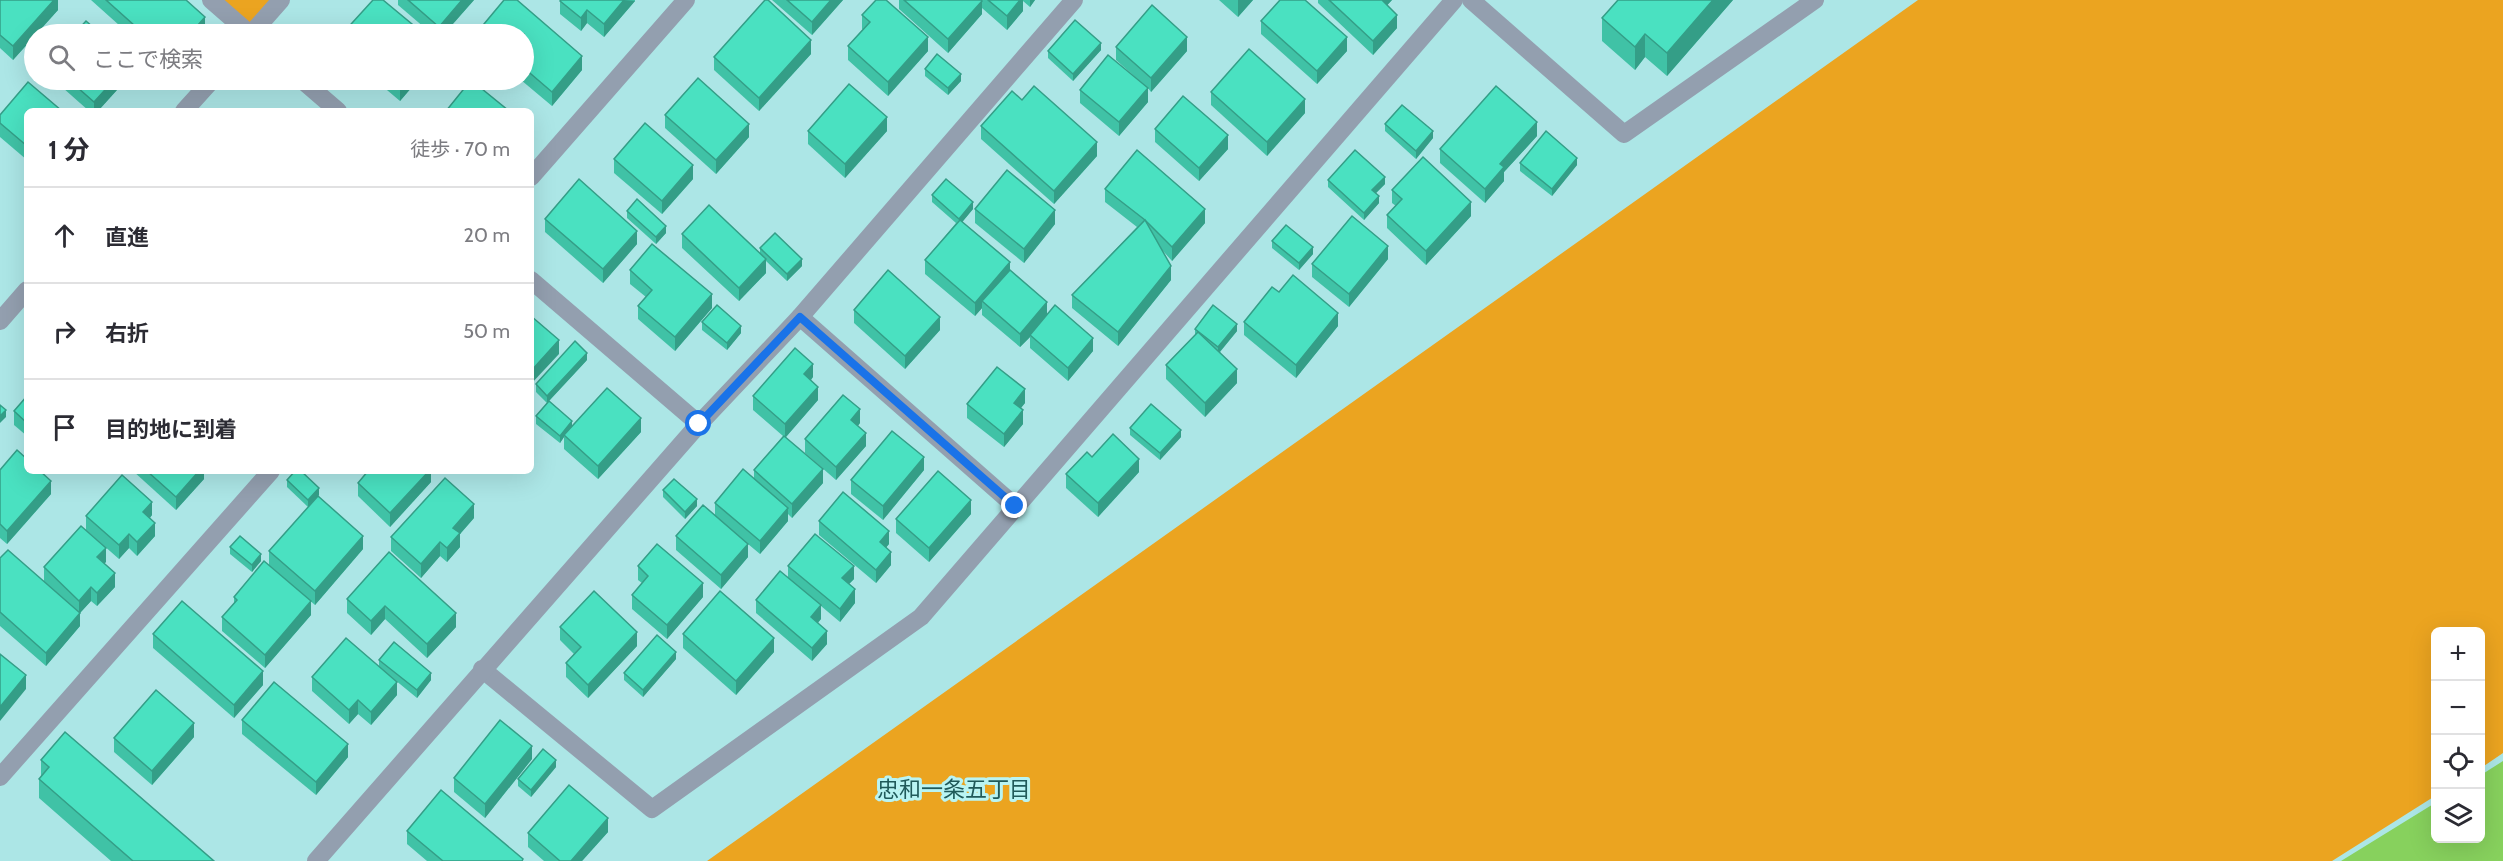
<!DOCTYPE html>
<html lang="ja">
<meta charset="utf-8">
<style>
:root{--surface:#fff;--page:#f2f2f3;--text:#2b2b33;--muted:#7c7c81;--line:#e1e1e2}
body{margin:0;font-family:Cabin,"Noto Sans JP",sans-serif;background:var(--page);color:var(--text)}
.controls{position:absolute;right:18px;bottom:18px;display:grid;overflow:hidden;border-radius:9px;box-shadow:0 6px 24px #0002}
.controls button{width:54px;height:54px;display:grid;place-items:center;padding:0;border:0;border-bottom:2px solid var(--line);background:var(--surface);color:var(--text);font:30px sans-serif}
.stop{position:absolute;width:18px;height:18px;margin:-14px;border:4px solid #1a73e8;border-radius:50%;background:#fff}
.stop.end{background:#1a73e8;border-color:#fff;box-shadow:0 2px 6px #0008}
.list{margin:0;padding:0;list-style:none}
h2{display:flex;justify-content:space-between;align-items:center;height:78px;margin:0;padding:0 24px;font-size:26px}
h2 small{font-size:20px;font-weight:400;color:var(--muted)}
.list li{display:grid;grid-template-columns:39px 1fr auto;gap:18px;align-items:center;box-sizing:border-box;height:96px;padding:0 24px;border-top:2px solid var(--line)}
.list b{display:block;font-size:22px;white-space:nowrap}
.list em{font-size:20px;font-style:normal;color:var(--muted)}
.icon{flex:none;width:33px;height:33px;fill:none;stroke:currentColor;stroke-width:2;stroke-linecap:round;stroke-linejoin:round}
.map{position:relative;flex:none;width:2503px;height:861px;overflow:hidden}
.search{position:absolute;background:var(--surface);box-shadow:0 6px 24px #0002;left:24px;top:24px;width:510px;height:66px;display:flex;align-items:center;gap:15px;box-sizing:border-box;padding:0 21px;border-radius:33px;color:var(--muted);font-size:22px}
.panel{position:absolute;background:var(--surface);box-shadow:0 6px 24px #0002;left:24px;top:108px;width:510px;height:366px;border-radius:9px}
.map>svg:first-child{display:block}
</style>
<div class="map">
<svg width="2503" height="861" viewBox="0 0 2503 861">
<rect width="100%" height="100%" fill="#ace6e6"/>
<g fill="#eba420">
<polygon points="211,0 281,0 251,34"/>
<polygon points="1918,0 2503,0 2503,753 2481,768 2480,632 2436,632 2435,796 2332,861 707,861"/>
</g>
<polygon fill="#87d15d" points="2503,761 2503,861 2341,861 2435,803 2436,838 2480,838 2481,775"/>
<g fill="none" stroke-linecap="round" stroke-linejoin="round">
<g stroke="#939faf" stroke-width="18">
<polyline points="211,0 250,34"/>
<polyline points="1471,0 1624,134 1815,0"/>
<polyline points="251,34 281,0"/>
<polyline points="302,80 338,111"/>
<polyline points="184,111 212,80"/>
<polyline points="531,177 686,0"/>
<polyline points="531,280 699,424"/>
<polyline points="800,317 1015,506"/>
<polyline points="0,321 27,290"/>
<polyline points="482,669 652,809 921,617 1454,0"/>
<polyline points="0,777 271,471"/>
<polyline points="316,861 699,424 800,317 1074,0"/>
</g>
</g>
<g fill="#40c2a6">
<polygon points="0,0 58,0 58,10 13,60 0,48"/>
<polygon points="91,0 186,0 205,31 202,34 129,34"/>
<polygon points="398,0 474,0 444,34 432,34 398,5"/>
<polygon points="504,0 517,0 582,56 582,70 552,106 521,80 524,80 524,34 479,34 479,30"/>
<polygon points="560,0 635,0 635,1 604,37 587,23 581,31 560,14"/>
<polygon points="772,0 843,0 812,35"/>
<polygon points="899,0 1035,0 1030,7 1023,1 1023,11 1007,30 982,8 982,14 948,53 899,9"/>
<polygon points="1219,0 1253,0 1238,17"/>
<polygon points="1318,0 1392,0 1387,5 1397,28 1373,55 1318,3"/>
<polygon points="1733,0 1667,76 1645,57 1635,70 1602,41 1602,18"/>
<polygon points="862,15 928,51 888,96 848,60 848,46 863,29 862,29"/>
<polygon points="1261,21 1347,51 1317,84 1261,34"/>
<polygon points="1116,47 1187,51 1151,92 1148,88 1148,102 1119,136 1080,103 1080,90 1143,84 1116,60"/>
<polygon points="1101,50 1073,81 1048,58 1048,51"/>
<polygon points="811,54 759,111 714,70 714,57"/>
<polygon points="925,69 961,81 948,95 925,76"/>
<polygon points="54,80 126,80 98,111 89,111"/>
<polygon points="375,80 418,80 400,101"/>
<polygon points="1211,92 1305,113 1267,156 1211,105"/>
<polygon points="1022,100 1097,156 1054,204 981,139 981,126"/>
<polygon points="27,111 27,160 0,137 0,115"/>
<polygon points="665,115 749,137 716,174 665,128"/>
<polygon points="1385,124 1433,138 1416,159 1385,131"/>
<polygon points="1155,129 1228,149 1199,181 1155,142"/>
<polygon points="808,131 887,131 845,178 808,144"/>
<polygon points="1537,136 1504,172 1504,181 1485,203 1440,163 1440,149"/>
<polygon points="614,159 693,179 662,214 614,173"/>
<polygon points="1520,163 1577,165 1552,196 1520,171"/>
<polygon points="1328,180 1385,184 1376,193 1379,203 1364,220 1328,187"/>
<polygon points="1105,189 1205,223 1172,261 1163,251 1171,280 1118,346 1072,308 1072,295 1137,227 1105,202"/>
<polygon points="1392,190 1471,216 1426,265 1387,228 1387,215 1396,206 1392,203"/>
<polygon points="932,195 973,209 962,222 1010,270 1047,314 1093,351 1068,381 1030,348 1030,337 1020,347 982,315 982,308 975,316 925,274 925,260 956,223 932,202"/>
<polygon points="975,209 1055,224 1024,263 975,223"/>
<polygon points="627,211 666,233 656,244 627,218"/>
<polygon points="545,219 637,244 603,283 545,232"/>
<polygon points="682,234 760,254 760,248 802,266 787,281 766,261 766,273 739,301 682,248"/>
<polygon points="1272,241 1313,254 1299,270 1272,248"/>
<polygon points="1388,259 1349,307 1312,277 1312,264"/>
<polygon points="630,270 712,308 675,351 638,319 638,306 646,297 630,284"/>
<polygon points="1279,292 1338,326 1296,378 1244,335 1244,322"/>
<polygon points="854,310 940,330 905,369 854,323"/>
<polygon points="702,322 741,333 727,350 702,330"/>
<polygon points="1195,329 1237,331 1220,352 1237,383 1205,417 1166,379 1166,365 1195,335"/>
<polygon points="587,360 549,401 572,426 641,432 598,479 564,449 564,437 560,443 536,424 536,416 547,403 536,392 536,384"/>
<polygon points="813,377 811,380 818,400 786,437 823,483 792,518 788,514 788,521 760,554 748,544 748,557 721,589 676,550 676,536 715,515 715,503 754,479 754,470 783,436 753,410 753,396"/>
<polygon points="27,396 27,436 14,425 14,411"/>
<polygon points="1025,403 1020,408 1023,424 1004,447 967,418 967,404"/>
<polygon points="860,423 858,426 866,446 836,480 805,453 805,439"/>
<polygon points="1130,428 1181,437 1160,460 1130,435"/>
<polygon points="1092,457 1139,472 1098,517 1066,488 1066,474"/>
<polygon points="0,470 51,494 7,544 0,538"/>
<polygon points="924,470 883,520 851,494 851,480"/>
<polygon points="133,471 204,471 204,479 176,510"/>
<polygon points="431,471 431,482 390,527 358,496 358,483"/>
<polygon points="287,480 319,495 308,507 287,487"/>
<polygon points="663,490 697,506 685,519 663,497"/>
<polygon points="971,514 929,562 896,533 896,519"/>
<polygon points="152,515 150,518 155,536 137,556 129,548 119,559 86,530 86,516"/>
<polygon points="474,518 460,534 460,547 447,562 440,556 421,578 391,551 391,537"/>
<polygon points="819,521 889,544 886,547 891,565 876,583 819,535"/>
<polygon points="230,547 261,561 252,572 230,554"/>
<polygon points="363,549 315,605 269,565 269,551"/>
<polygon points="389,552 456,627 427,658 385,619 371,635 347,613 347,599"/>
<polygon points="0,558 44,581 44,567 106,562 104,563 115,587 97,606 91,601 80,613 80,626 46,666 0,626"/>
<polygon points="638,566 703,597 667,639 632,609 632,595 642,583 638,580"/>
<polygon points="788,566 854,579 849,584 855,603 840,622 821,606 821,619 818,623 827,644 812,661 756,613 756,600 788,578"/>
<polygon points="234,597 311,615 265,668 222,631 222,617 234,604"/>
<polygon points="560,627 637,646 588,698 566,677 566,663 574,654 560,640"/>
<polygon points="153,634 263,685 234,718 153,648"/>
<polygon points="683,634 774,652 736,695 683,648"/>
<polygon points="676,659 643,697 624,680 624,673"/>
<polygon points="379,660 431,680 417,698 389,675 397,695 371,725 358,714 349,724 312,691 312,677 379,666"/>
<polygon points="242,720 348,757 316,795 242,734"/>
<polygon points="194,737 152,785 114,752 114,738"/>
<polygon points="532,759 485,818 454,792 454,778"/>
<polygon points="41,760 214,861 111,861 39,798 39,779 41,777"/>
<polygon points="556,767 531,797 518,786 518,779"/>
<polygon points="407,831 523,861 427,861 407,844"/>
<polygon points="608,832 582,861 544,861 528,847 528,833"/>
</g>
<g fill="#349e87">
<polygon points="54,0 58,0 58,10 13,60 13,46"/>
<polygon points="462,0 474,0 444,34 439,34 439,27"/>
<polygon points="624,0 635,1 604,37 604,24"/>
<polygon points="831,0 843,0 812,35 812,22"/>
<polygon points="1020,0 1023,0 1023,11 1007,30 1007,16"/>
<polygon points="1030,0 1035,0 1030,7"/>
<polygon points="1238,0 1253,0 1238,17"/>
<polygon points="1381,0 1392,0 1381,12"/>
<polygon points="1713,0 1733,0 1667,76 1667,53"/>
<polygon points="982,1 982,14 948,53 948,39"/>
<polygon points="587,10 587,23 581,31 581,18"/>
<polygon points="1397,15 1397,28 1373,55 1373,41"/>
<polygon points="205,17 205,31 202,34 190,34"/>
<polygon points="1645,34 1645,57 1635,70 1635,47"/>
<polygon points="928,37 928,51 888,96 888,82"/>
<polygon points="1187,37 1187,51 1151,92 1151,78"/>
<polygon points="1347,37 1347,51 1317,84 1317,71"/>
<polygon points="811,40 811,54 759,111 759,98"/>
<polygon points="1101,43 1101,50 1073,81 1073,74"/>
<polygon points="582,56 582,70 552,106 552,92"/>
<polygon points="961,74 961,81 948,95 948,88"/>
<polygon points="114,80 126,80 98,111 94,111 94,102"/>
<polygon points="406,80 418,80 400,101 400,87"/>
<polygon points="1148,88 1148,102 1119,136 1119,122"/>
<polygon points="1305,99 1305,113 1267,156 1267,142"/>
<polygon points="887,117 887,131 845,178 845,164"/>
<polygon points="1537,122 1537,136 1504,172 1504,181 1485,203 1485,189 1500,164"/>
<polygon points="749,124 749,137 716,174 716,160"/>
<polygon points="1433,131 1433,138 1416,159 1416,151"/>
<polygon points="1228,135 1228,149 1199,181 1199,168"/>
<polygon points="1097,142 1097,156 1054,204 1054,191"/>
<polygon points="1577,158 1577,165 1552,196 1552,189"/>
<polygon points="693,165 693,179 662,214 662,201"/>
<polygon points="1385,177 1385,184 1372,197 1372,190"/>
<polygon points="1379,196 1379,203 1364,220 1364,213"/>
<polygon points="973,202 973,209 959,226 959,219"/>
<polygon points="1471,202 1471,216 1426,265 1426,251"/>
<polygon points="1205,209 1205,223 1172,261 1172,247"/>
<polygon points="1055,210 1055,224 1024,263 1024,249"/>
<polygon points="666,226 666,233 656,244 656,237"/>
<polygon points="637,231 637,244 603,283 603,269"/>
<polygon points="1388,246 1388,259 1349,307 1349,294"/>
<polygon points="1313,247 1313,254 1299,270 1299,263"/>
<polygon points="766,259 766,273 739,301 739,288"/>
<polygon points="802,259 802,266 787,281 787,274"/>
<polygon points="1010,262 1010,276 982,301 982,308 975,316 975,303"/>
<polygon points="1171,266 1171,280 1118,346 1118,332"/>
<polygon points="712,294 712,308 675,351 675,337"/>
<polygon points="1047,302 1047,316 1030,335 1030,337 1020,347 1020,334"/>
<polygon points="1338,313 1338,326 1296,378 1296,365"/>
<polygon points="940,317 940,330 905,369 905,356"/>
<polygon points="1237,324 1237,331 1218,354 1218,347"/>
<polygon points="741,326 741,333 727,350 727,343"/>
<polygon points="1093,338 1093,351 1068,381 1068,368"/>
<polygon points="559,340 559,354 531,384 531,371"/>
<polygon points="587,353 587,360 547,403 547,396"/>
<polygon points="813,364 813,377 804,388 804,374"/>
<polygon points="1237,369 1237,383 1205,417 1205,403"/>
<polygon points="818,387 818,400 785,438 785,424"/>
<polygon points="1025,389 1025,403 1014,417 1014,403"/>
<polygon points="860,409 860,423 851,434 851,420"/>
<polygon points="6,410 6,417 0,423 0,416"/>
<polygon points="1023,410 1023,424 1004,447 1004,434"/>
<polygon points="641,418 641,432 598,479 598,466"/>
<polygon points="572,421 572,428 564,435 564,437 560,443 560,436"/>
<polygon points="1181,430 1181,437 1160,460 1160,453"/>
<polygon points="866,433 866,446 836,480 836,467"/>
<polygon points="924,457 924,470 883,520 883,506"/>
<polygon points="1139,459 1139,472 1098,517 1098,503"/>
<polygon points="823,469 823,483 792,518 792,504"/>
<polygon points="199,471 204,471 204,479 176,510 176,497"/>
<polygon points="429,471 431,471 431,482 390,527 390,513"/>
<polygon points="51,481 51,494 7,544 7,531"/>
<polygon points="319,488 319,495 308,507 308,500"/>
<polygon points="697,499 697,506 685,519 685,512"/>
<polygon points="971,500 971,514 929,562 929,548"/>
<polygon points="152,502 152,515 143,526 143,512"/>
<polygon points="474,504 474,518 460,534 460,547 447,562 447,548 453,528"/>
<polygon points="788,508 788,521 760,554 760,541"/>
<polygon points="155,523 155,536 137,556 137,542"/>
<polygon points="889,531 889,544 880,555 880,542"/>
<polygon points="129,534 129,548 119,559 119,545"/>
<polygon points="363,536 363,549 315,605 315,591"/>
<polygon points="440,542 440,556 421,578 421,564"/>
<polygon points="748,544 748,557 721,589 721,575"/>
<polygon points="106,548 106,562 97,571 97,557"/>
<polygon points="891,552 891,565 876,583 876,570"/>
<polygon points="261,554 261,561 252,572 252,565"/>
<polygon points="854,566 854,579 842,591 842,578"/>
<polygon points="115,573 115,587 97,606 97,593"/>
<polygon points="703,583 703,597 667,639 667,625"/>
<polygon points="91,587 91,601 80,613 80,626 46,666 46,653 79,614 79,601"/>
<polygon points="855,589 855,603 840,622 840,609"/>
<polygon points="311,601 311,615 265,668 265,655"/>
<polygon points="821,605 821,619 811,630 811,617"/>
<polygon points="385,606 385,619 371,635 371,621"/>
<polygon points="456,613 456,627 427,658 427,644"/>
<polygon points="827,631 827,644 812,661 812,648"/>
<polygon points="637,632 637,646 588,698 588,685"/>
<polygon points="774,638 774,652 736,695 736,681"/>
<polygon points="676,652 676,659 643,697 643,690"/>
<polygon points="263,671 263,685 234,718 234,705"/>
<polygon points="431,673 431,680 417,698 417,690"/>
<polygon points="26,675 26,689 0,721 0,707"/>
<polygon points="397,682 397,695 371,725 371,712"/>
<polygon points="358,700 358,714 349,724 349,710"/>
<polygon points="194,723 194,737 152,785 152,771"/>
<polygon points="348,744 348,757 316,795 316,782"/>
<polygon points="532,746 532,759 485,818 485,804"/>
<polygon points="556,760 556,767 531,797 531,790"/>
<polygon points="608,818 608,832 582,861 571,861"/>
</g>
<g fill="#4ae1c1" stroke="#349e87" stroke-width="1.5">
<polygon points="0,0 54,0 13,46 0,35"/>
<polygon points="106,0 186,0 205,17 190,34 178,34 173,30 170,34 144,34"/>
<polygon points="373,0 383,0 424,34 342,34"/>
<polygon points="408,0 462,0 439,27"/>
<polygon points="504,0 517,0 582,56 552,92 524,68 524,34 484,34 479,30"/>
<polygon points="561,0 624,0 604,24 587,10 581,18 560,1"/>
<polygon points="765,0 768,0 811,40 759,98 714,57"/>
<polygon points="787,0 831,0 812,22"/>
<polygon points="876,0 886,0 928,37 888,82 848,46 870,22 862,15"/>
<polygon points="904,0 981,0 982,1 948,39"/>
<polygon points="988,0 1020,0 1007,16"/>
<polygon points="1280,0 1305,0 1347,37 1317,71 1261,21"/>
<polygon points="1329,0 1382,0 1397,15 1373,41"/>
<polygon points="1618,0 1713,0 1667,53 1645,34 1635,47 1602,18"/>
<polygon points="1152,5 1187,37 1151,78 1116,47"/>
<polygon points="1075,20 1101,43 1073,74 1048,51"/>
<polygon points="86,21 101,34 74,34"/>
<polygon points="1249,49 1305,99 1267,142 1211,92"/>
<polygon points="937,54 961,74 948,88 925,69"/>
<polygon points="1108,55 1148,88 1119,122 1080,90"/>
<polygon points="698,78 749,124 716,160 665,115"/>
<polygon points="69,80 114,80 94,102"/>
<polygon points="391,80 406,80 400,87"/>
<polygon points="471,80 509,111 446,111"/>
<polygon points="28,82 62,111 27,111 27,146 0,123 0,115"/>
<polygon points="849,84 887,117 845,164 808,131"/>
<polygon points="1034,86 1097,142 1054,191 981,126 1012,91 1022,100"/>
<polygon points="1496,86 1537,122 1500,164 1504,167 1485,189 1440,149"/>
<polygon points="1183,96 1228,135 1199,168 1155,129"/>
<polygon points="1402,105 1433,131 1416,151 1385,124"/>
<polygon points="645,123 693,165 662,201 614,159"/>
<polygon points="1546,131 1577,158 1552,189 1520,163"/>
<polygon points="1137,150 1205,209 1172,247 1145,220 1105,189"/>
<polygon points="1355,150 1385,177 1372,190 1379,196 1364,213 1328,180"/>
<polygon points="1423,157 1471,202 1426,251 1387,215 1402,199 1392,190"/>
<polygon points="1007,170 1055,210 1024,249 975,209"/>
<polygon points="579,179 637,231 603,269 545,219"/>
<polygon points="946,179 973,202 959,219 932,195"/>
<polygon points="637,199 666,226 656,237 627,211"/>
<polygon points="709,205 766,259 739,288 682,234"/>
<polygon points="1352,216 1388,246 1349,294 1312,264"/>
<polygon points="960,220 1010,262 975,303 925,260"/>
<polygon points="1145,220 1171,266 1118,332 1072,295"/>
<polygon points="1286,225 1313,247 1299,263 1272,241"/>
<polygon points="775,233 802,259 787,274 760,248"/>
<polygon points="652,244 712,294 675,337 638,306 652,290 630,270"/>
<polygon points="888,270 940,317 905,356 854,310"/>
<polygon points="1010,270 1047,302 1020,334 982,301"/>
<polygon points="1293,275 1338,313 1296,365 1244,322 1272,287 1279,292"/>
<polygon points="717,305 741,326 727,343 702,322"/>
<polygon points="1055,305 1093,338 1068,368 1030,335"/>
<polygon points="1213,305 1237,324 1218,347 1195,329"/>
<polygon points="531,316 559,340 531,371"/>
<polygon points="1198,332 1237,369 1205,403 1166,365"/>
<polygon points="575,341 587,353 547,396 536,384"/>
<polygon points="795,348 813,364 804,374 818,387 785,424 753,396"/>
<polygon points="997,367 1025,389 1014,403 1023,410 1004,434 967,404"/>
<polygon points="607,388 641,418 598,466 564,435"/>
<polygon points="843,395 860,409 851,420 866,433 836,467 805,439"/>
<polygon points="27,396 27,423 14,411"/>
<polygon points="549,401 572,421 560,436 536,416"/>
<polygon points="1151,404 1181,430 1160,453 1130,428"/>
<polygon points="0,405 6,410 0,416"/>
<polygon points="892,431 924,457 883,506 851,480"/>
<polygon points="1113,434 1139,459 1098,503 1066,474 1087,452 1092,457"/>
<polygon points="784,436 823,469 792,504 754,470"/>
<polygon points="17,450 27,459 27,471 40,471 51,481 7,531 0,524 0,470"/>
<polygon points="743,469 788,508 760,541 715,503"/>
<polygon points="147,471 199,471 176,497"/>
<polygon points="295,471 301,471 319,488 308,500 287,480"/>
<polygon points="368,471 429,471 390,513 358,483"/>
<polygon points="938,471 971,500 929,548 896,519"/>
<polygon points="122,475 152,502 143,512 155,523 137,542 129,534 119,545 86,516"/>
<polygon points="445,478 474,504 453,528 460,533 447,548 440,542 421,564 391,537"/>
<polygon points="674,479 697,499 685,512 663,490"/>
<polygon points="843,492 889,531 880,542 891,552 876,570 819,521"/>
<polygon points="318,496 363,536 315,591 269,551"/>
<polygon points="703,505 748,544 721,575 676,536"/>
<polygon points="81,526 106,548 97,557 115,573 97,593 91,587 79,601 44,567"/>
<polygon points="815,534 854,566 842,578 855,589 840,609 788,566"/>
<polygon points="240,536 261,554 252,565 230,547"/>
<polygon points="657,544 703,583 667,625 632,595 648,576 638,566"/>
<polygon points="8,550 80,613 46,653 0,612 0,558"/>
<polygon points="389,552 456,613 427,644 385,606 371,621 347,599"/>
<polygon points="264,561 311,601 265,655 222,617 237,600 234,597"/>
<polygon points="780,571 821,605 811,617 827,631 812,648 756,600"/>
<polygon points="594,591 637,632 588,685 566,663 581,647 560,627"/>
<polygon points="720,591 774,638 736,681 683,634"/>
<polygon points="182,601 263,671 234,705 153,634"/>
<polygon points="657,635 676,652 643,690 624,673"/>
<polygon points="346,638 397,682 371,712 358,700 349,710 312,677"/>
<polygon points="394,642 431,673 417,690 379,660"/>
<polygon points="0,654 26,675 0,707"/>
<polygon points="274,682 348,744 316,782 242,720"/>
<polygon points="156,690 194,723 152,771 114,738"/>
<polygon points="500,720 532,746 485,804 454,778"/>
<polygon points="65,732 214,861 133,861 39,779 49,767 41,760"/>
<polygon points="543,749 556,760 531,790 518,779"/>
<polygon points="569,785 608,818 571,861 560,861 528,833"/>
<polygon points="441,790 523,859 522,861 443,861 407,831"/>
</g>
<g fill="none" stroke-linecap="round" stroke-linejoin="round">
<polyline stroke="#1a73e8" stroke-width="8" points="699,424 800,317 1015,506"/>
</g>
<g text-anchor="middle" stroke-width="6" stroke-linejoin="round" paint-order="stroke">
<g font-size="22" fill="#205a5a" stroke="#b9f4f3">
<text x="954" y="797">忠和一条五丁目</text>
</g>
</g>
</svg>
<div class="controls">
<button>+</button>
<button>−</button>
<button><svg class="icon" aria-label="locate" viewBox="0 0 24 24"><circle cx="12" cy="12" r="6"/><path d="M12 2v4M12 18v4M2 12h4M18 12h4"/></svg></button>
<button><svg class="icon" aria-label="layers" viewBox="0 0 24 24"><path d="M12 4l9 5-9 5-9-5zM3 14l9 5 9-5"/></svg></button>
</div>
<div class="stop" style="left:699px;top:424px"></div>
<div class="stop end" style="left:1015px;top:506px"></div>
<div class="search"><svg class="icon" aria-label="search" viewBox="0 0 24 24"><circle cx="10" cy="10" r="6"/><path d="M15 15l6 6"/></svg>ここで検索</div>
<section class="panel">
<h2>1 分<small>徒歩 · 70 m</small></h2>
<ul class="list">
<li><svg class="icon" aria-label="ahead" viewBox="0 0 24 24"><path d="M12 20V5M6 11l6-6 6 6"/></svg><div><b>直進</b></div><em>20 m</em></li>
<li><svg class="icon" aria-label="right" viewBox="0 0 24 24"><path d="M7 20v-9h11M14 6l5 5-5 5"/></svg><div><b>右折</b></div><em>50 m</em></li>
<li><svg class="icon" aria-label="arrive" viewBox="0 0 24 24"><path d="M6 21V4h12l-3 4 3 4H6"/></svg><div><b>目的地に到着</b></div></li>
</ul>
</section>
</div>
